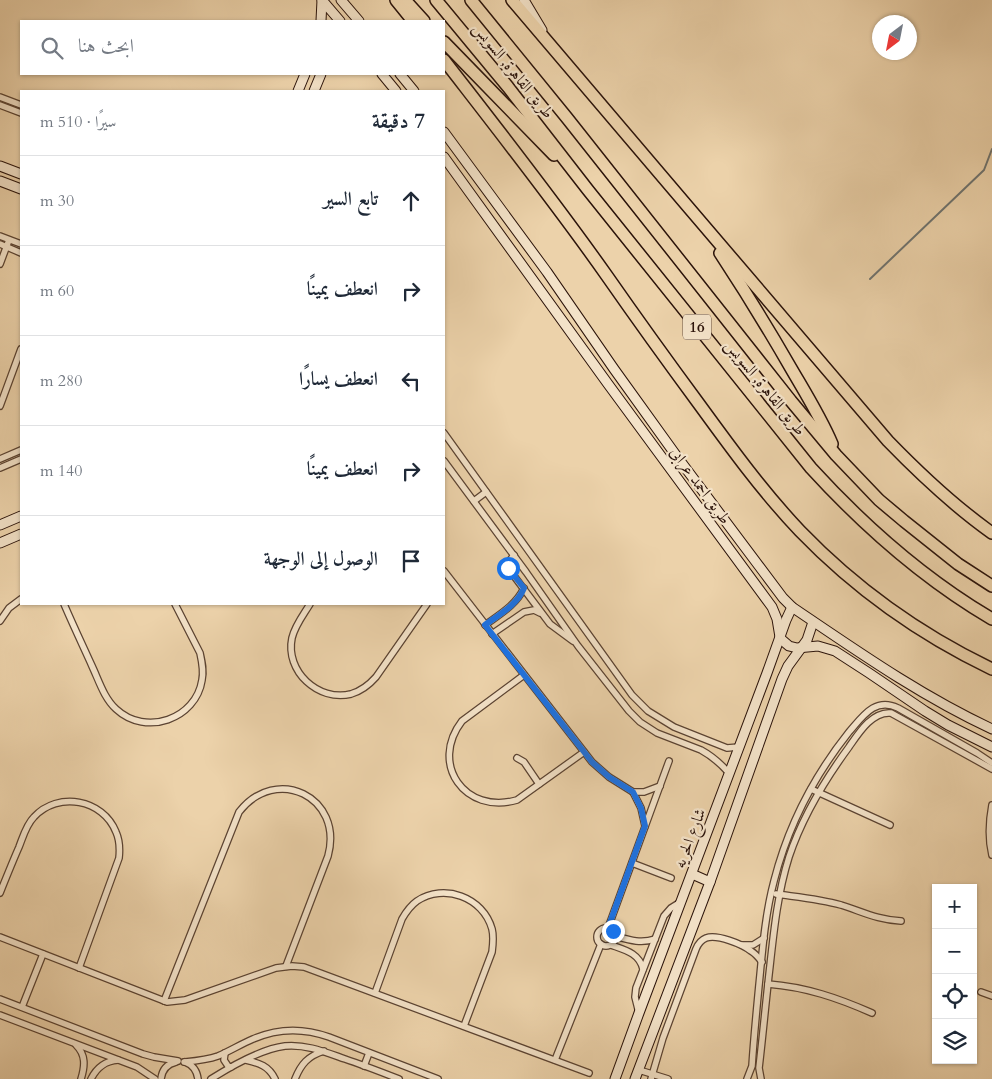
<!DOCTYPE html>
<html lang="ar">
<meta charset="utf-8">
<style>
:root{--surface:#fff;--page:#f6f6f7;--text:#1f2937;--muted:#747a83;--line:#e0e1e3}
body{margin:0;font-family:Cardo,Amiri,serif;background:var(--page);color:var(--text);direction:rtl}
.controls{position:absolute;right:15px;bottom:15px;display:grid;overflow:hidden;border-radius:0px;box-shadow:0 1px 4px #0004}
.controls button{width:45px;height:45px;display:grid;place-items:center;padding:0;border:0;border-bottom:1px solid var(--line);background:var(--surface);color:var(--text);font:25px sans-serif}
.compass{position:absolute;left:872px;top:15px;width:45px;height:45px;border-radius:50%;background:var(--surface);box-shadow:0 1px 4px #0004;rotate:212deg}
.stop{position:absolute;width:15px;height:15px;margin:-11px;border:4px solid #1a73e8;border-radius:50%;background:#fff}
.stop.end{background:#1a73e8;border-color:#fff;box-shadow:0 1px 5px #0008}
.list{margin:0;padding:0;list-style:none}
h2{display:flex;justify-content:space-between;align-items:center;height:65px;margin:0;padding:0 20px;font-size:21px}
h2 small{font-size:16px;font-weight:400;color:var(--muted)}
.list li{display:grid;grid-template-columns:32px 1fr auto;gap:15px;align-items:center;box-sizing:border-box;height:90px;padding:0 20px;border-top:1px solid var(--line)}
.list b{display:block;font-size:19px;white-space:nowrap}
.list em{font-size:16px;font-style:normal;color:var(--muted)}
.icon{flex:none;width:28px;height:28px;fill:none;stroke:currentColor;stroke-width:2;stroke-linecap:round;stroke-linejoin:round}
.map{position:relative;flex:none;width:992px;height:1079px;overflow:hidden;direction:ltr}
.search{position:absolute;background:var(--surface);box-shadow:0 1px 4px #0004;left:20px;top:20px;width:425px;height:55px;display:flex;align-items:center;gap:12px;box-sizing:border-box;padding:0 18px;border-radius:0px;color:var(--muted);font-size:19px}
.panel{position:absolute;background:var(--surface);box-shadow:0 1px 4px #0004;left:20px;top:90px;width:425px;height:515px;border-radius:0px;direction:rtl}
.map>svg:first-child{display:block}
</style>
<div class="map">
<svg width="992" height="1079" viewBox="0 0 992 1079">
<rect width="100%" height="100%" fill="#ecd2aa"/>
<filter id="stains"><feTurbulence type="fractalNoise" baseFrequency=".004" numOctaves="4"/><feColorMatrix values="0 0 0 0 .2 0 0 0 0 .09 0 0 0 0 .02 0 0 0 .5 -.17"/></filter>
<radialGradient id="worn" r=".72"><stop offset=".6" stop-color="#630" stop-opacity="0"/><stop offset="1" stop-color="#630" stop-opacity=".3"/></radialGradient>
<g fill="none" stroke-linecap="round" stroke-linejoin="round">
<polyline stroke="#6f7470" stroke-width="2" points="870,279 984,170 992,149"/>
<g stroke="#5b4332" stroke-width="8">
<g id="street">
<polyline points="0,97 21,105"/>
<polyline points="0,105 21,113"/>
<polyline points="0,236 21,244"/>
<polyline points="0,244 21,253"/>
<polyline points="0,264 9,240"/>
<polyline points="0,406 21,349"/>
<polyline points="444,433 632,695 648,711 674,727 727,748 739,747"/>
<polyline points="0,459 21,450"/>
<path d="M444,461l82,111 52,74 51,65 11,11 17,11 44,17c11,6 20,14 28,23"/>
<polyline points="0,468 21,459"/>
<polyline points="474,501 486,492"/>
<polyline points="514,555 508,563 508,568 550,624 573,641"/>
<polyline points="444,571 592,762 609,777 633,792 641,808 645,826"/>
<path d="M64,604c9,21 19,42 28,62 7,15 12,32 24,43 30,28 80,10 86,-29 2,-9 0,-18 -2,-27l-25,-49"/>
<path d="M310,604c-6,10 -15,21 -18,34 -7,33 26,64 59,56 10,-3 18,-9 25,-17l51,-73"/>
<polyline points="0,621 9,608 21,599"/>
<path d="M485,625c15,-11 31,-20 39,-37"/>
<polyline points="492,634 524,612 534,610 540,613"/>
<path d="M524,675l-62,46c-33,43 3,94 55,79l67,-48"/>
<polyline points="517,758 524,762 539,784"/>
<polyline points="811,789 890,825"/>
<polyline points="633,792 644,792 660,786"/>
<path d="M992,805c-3,16 -4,33 0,50"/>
<polyline points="632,863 671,878"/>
<path d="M0,893c6,-15 12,-30 19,-46 4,-10 7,-22 15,-30 24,-26 69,-18 82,15 4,9 4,17 3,26l-40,110"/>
<path d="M776,894c21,3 44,5 65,11 22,7 37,15 60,16"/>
<circle cx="606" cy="937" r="9"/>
<polyline points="608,928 669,761"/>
<path d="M615,936c14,4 26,8 40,3"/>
<polyline points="0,937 167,1002 185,1000 276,968 292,966 304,967 589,1073"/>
<path d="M611,945c14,5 28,8 32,24"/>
<polyline points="742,945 753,945 764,938"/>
<path d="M768,984c38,3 70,14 104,29"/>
<polyline points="981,992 992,996"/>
<path d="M375,993l27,-74c4,-7 8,-13 15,-18 27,-18 66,-4 75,28 2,8 1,15 0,23l-28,74"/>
<polyline points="0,999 143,1054 154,1057 178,1061"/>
<path d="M164,1001l75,-189c37,-48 105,-15 89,44l-42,110"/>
<polyline points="22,1007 43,954"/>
<polyline points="639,1013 635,997 636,988 664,916 671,908 679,903"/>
<polyline points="0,1015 137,1067 155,1079"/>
<path d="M76,1045c10,10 9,21 5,34"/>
<polyline points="225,1053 224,1060 228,1066 231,1067"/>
<path d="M246,1060c13,3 23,6 29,19"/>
<polyline points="555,1060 601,944"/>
<path d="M184,1062c11,-1 23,-2 34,-6 12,-5 23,-12 35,-17 25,-11 51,-11 76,-2l109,42"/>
<path d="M185,1062c8,3 12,9 13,17"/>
<polyline points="364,1066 369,1053"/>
<polyline points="639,1070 668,1079"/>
<path d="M91,1079c6,-12 14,-18 27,-19"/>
<path d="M161,1079c1,-9 6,-15 15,-17"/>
<path d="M211,1079c19,-12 50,-30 74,-33 21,-2 40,6 60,13 18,6 36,13 54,20"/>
<path d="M295,1079c6,-15 13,-23 29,-28"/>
<path d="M651,1079l12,-41 33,-89c2,-5 5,-9 10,-11 11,-4 36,6 45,13 5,3 8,7 11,11"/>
<path d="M747,1079l5,-13c2,-31 5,-61 8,-91 3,-32 6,-64 14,-94 14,-55 40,-105 75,-149 14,-16 26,-35 49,-24l79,45 15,10"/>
<path d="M761,1079l-2,-11c4,-34 7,-68 11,-102 4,-37 8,-74 19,-109 13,-39 35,-76 60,-110 9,-13 23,-36 42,-34l101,56"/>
</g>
</g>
<g stroke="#2b130a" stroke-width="11">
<g id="secondary">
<polyline points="322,0 340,21"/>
<polyline points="341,0 359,21"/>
<polyline points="524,0 542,30"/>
<polyline points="321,21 322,0"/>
<polyline points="382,74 396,91"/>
<polyline points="400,74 414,91"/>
<polyline points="298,91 305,74"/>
<polyline points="314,91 321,74"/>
<path d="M444,132l103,140 67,97 64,89 105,140 9,9c65,44 129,89 200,122"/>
<polyline points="444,157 608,384 772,607 777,619 780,637 782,640 789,646 797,648 818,646 835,651 869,673 925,711 948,725 992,747"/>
<polyline points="0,166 21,174"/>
<polyline points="0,181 21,189"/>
<polyline points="0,525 21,516"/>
<polyline points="0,543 21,534"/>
<polyline points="692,874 710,882"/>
<polyline points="615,1079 639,1013 767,673 786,620 792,607"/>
<polyline points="635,1079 710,882 782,679 788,666 807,640 813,622"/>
</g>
</g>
<g stroke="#2b130a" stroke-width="14">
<g id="highway">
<polyline points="396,0 413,21"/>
<polyline points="405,0 424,21"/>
<path d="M436,0l72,87 80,103 223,278c53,58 113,111 181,151"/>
<polyline points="471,0 567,118 791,401 836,455 879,500 904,521 958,564 992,586"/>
<path d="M512,0l177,208 199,233c32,33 66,65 104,92"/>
<polyline points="444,42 554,155"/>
<path d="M444,60c55,71 111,142 163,216 30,43 61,86 92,128 32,44 64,88 101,127 55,57 121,104 192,138"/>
<path d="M720,253c25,38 49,77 72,117 14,24 29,48 40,74"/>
</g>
</g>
<use href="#street" stroke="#f3e2c8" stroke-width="5.5"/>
<use href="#secondary" stroke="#f3e2c8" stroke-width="9"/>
<use href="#highway" stroke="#ecd2aa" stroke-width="11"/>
</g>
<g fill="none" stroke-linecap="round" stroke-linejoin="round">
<path stroke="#1a73e8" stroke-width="6" d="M508,568l16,20c-7,17 -24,26 -39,37l107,137 17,15 24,15 8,16 4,18 -37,102 5,3"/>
</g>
<g text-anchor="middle" stroke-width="4.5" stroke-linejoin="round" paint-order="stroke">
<rect fill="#f3e2c8" stroke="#675143" stroke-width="1" x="683" y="314.5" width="28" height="25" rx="4"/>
<g font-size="15" font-weight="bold" fill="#2b130a">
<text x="697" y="332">16</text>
</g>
<g font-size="16" fill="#2b130a" stroke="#f3e2c8">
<text transform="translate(514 70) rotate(51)" y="6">طريق القاهرة, السويس</text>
<text transform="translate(766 387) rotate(51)" y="6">طريق القاهرة, السويس</text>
<text transform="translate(701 485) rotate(54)" y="6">طريق احمد عرابى</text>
<text transform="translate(689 838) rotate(-69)" y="6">شارع الحريه</text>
</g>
</g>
<rect width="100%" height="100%" filter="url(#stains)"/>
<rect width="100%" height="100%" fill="url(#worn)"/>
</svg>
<div class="controls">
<button>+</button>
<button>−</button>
<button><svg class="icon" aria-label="locate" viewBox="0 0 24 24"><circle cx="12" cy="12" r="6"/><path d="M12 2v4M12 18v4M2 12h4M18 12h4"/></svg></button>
<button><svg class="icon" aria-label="layers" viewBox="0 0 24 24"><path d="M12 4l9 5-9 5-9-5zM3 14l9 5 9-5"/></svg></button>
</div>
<svg class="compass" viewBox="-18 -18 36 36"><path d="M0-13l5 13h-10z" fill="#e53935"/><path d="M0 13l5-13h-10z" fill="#747a83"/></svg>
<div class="stop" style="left:508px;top:568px"></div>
<div class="stop end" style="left:613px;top:931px"></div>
<div class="search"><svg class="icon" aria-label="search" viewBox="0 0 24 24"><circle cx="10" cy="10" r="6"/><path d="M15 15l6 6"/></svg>ابحث هنا</div>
<section class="panel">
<h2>7 دقيقة<small>سيرًا · 510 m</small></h2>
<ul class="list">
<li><svg class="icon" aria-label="ahead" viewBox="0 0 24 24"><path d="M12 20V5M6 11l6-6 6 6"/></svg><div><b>تابع السير</b></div><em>30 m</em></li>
<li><svg class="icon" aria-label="right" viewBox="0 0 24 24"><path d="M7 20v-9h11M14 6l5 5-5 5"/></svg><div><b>انعطف يمينًا</b></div><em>60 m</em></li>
<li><svg class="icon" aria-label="left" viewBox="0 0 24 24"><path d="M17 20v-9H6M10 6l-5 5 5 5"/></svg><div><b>انعطف يسارًا</b></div><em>280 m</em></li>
<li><svg class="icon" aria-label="right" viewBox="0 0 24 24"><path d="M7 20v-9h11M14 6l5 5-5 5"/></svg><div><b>انعطف يمينًا</b></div><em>140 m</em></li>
<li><svg class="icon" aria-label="arrive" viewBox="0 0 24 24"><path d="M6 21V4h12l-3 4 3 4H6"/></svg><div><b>الوصول إلى الوجهة</b></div></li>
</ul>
</section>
</div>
